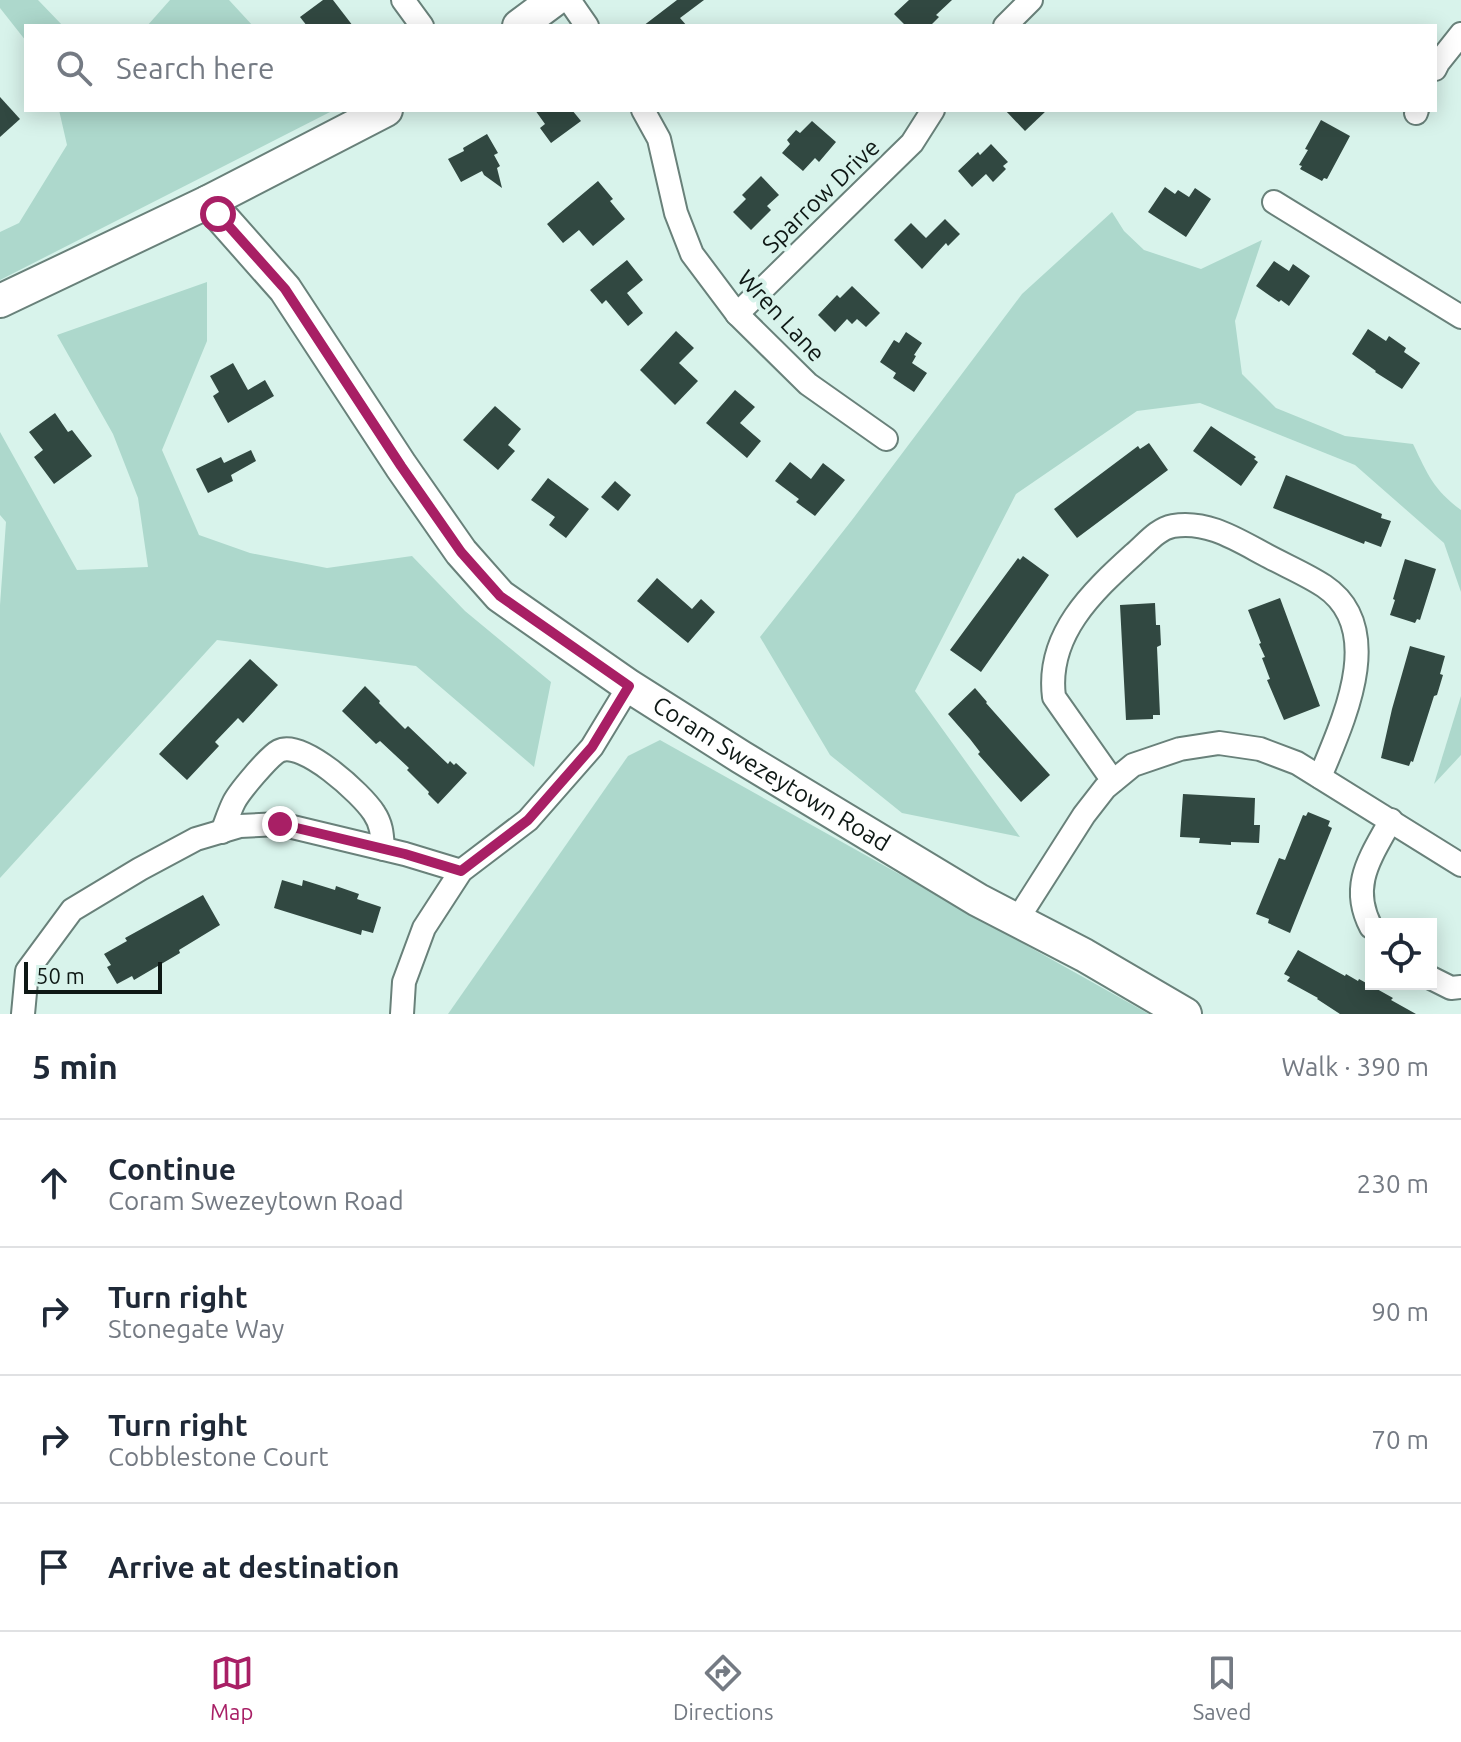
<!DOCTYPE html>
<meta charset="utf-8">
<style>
:root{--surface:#fff;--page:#f2f2f3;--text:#1f2937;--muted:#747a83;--line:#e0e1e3;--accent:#a81f65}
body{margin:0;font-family:Ubuntu,sans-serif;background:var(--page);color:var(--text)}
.controls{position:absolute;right:24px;bottom:24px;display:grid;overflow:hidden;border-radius:0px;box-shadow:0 4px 20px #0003}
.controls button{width:72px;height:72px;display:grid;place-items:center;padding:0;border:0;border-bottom:2px solid var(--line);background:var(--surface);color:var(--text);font:40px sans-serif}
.scale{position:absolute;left:24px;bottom:20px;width:138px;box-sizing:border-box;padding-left:8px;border:4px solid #0e1815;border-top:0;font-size:22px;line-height:28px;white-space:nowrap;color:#0e1815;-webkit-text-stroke:6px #d8f3eb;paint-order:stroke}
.stop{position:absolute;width:24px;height:24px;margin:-18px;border:6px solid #a81f65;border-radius:50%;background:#fff}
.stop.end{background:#a81f65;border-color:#fff;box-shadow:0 2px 8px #0008}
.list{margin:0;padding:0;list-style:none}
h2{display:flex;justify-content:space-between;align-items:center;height:104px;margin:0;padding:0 32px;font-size:34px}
h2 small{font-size:26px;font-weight:400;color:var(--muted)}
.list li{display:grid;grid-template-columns:52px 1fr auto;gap:24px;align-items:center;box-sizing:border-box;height:128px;padding:0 32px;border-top:2px solid var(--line)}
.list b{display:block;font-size:30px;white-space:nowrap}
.list p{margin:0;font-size:26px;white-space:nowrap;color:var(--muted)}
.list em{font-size:26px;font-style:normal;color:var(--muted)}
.icon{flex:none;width:44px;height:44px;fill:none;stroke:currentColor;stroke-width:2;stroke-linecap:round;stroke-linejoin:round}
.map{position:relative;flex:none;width:1461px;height:1014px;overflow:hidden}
.search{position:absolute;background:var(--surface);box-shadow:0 4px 20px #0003;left:24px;right:24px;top:24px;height:88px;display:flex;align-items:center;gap:20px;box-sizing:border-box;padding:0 28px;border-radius:0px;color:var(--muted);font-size:30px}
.sheet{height:616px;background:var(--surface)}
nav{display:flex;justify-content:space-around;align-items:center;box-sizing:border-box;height:112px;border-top:2px solid var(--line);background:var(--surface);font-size:22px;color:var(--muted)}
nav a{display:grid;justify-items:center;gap:4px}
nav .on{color:var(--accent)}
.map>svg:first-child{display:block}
</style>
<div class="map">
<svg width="1461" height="1014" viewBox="0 0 1461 1014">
<rect width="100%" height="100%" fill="#d8f3eb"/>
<g fill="#add8cc">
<polygon points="0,0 38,0 63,26 26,26 26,41 0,8"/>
<polygon points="170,0 229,0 253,26 147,26"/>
<polygon points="59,110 332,110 332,111 0,280 0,232 19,223 67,145"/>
<path d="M1112,212l12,19 20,19 57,19 61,-29 -27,81 7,53 34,34 69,28 68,8c15,31 20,45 48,66v82l-17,-49 -89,-78 -155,-62 -63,8 -121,83 -101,197 105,146 -118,-24 -72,-58 -70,-118 92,-117 170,-226z"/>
<polygon points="207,282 207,341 162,450 199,535 250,553 327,568 412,556 465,611 551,682 534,767 416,666 217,640 0,878 0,605 6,522 0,515 0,432 77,570 148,567 138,498 113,434 57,335"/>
<polygon points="1461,696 1461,755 1434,784"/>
<polygon points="660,740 1149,1014 448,1014 628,756"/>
</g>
<g fill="#314841">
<polygon points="323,0 333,0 353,26 307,26 300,17"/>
<polygon points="677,0 704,0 680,18 687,26 643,26"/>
<polygon points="909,0 952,0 936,15 939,17 930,26 906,26 894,14"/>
<polygon points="0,97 20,119 0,137"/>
<polygon points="535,110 572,110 581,121 551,143 540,128 545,124"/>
<polygon points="1005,110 1047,110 1025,131"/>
<polygon points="1321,120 1350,136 1327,179 1324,178 1322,181 1300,169 1302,166 1299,165 1308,150 1305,149"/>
<polygon points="812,121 836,142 819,162 815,158 803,171 782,153 790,144 787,140 796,130 800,133"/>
<polygon points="487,134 498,153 494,155 500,166 497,168 502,188 484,175 482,171 461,182 448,159 464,151 463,148"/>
<polygon points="991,144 1008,162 1003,166 1006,169 993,182 986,174 972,187 958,171 978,152 980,155"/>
<polygon points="761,176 779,195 767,206 771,210 751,230 733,212 746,199 742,195"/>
<polygon points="598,181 613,199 610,201 625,219 593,246 579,230 563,243 547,224"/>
<polygon points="1165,187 1175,194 1178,190 1189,197 1195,188 1211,199 1186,237 1148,212"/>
<polygon points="945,219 960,234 948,246 946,243 922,269 894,240 911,223 926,238"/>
<polygon points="627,260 643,280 627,293 643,313 628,326 606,300 602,304 590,290"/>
<polygon points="1274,261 1289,271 1293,264 1310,276 1289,306 1281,300 1279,302 1256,286"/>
<polygon points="852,286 880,313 866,327 857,319 852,324 847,319 835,332 818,315 837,295 840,298"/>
<polygon points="1368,329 1386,341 1389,336 1406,348 1404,352 1420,363 1402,389 1375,372 1376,371 1352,354"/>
<polygon points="676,331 694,348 679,363 698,381 675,405 640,370"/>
<polygon points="906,332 922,343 914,355 916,356 912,363 927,373 914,392 893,378 896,373 880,362 894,340 899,343"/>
<polygon points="233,363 248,390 265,380 274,396 228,423 213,396 219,392 210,376"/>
<polygon points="735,390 755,407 740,423 761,441 747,458 706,423"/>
<polygon points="495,406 521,429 508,445 515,451 498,470 463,440"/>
<polygon points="55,413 68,432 72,430 92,456 54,484 34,457 43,450 29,432"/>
<polygon points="1211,426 1256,457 1254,459 1258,462 1241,486 1193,451"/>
<polygon points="1149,443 1168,470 1077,538 1054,509 1138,446 1140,449"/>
<polygon points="251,450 256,461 231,475 233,481 208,493 196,469 221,457 224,463"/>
<polygon points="790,462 811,479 823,463 845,480 815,516 796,502 799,499 775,481"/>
<polygon points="1286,475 1382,514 1381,518 1391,521 1381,547 1365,541 1364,544 1273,508"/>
<polygon points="548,478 589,509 566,538 549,525 555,517 531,500"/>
<polygon points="615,481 631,495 618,511 601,497"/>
<polygon points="1023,556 1049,575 981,672 950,650 1018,558 1020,560"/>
<polygon points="1405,559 1436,569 1420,620 1417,619 1415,623 1390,615 1395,600 1393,599"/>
<polygon points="657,578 692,609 701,599 715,612 688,643 637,601"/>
<polygon points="1280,598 1320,706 1284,720 1267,680 1270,679 1262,658 1265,657 1259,644 1261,643 1248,610"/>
<polygon points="1155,603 1156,625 1160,625 1161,645 1157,647 1160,715 1153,715 1153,719 1126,720 1120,605"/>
<polygon points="1410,646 1445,656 1440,674 1443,675 1437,695 1434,696 1413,762 1411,761 1409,766 1381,758 1392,709"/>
<polygon points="250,659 278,685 243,723 238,718 215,742 219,746 187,780 159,754"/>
<polygon points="365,686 380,701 379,703 405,729 408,726 448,764 450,761 454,765 456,763 467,773 438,804 428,794 429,792 407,770 409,768 380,741 376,744 342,711"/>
<polygon points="975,688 987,702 986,703 1050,775 1021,802 978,754 980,752 970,739 948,714"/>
<polygon points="1183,794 1255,798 1254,825 1260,825 1259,843 1231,842 1231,845 1199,843 1200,838 1180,837"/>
<polygon points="1308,812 1330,821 1328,826 1332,828 1290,933 1268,923 1269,919 1256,914 1279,858 1285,860 1303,815 1306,816"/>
<polygon points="282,880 302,886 303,880 335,890 336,886 359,894 357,899 381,907 373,933 362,930 361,935 274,908"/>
<polygon points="203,895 220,925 179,950 180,953 134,980 132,976 117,984 107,967 111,965 104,954 127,941 125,938"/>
<polygon points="1298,950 1345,976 1346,974 1358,981 1359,979 1393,998 1391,1000 1416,1014 1340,1014 1317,999 1318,998 1287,981 1290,977 1284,974"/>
</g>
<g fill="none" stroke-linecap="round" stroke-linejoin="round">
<g stroke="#69817a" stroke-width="26">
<g id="street">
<polyline points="403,0 422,26"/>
<polyline points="569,0 587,26"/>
<polyline points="1005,26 1031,0"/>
<polyline points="1435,69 1438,63 1461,34"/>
<polyline points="643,110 659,139 676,213 692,254 737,314 808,384 886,439"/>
<polyline points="1416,113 1417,110"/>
<polyline points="1274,202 1461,317"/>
<polyline points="737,314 912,143 933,110"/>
<path d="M1113,781l-59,-84c-8,-62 38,-105 80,-143 12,-10 23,-25 39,-28 33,-6 63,13 91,28 20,11 42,20 60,32 64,43 18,137 -4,191"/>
<path d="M222,832c4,-10 7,-20 12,-30 5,-10 35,-46 45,-51 23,-12 83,43 95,62 8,12 8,22 9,36"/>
<polyline points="1017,920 1084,815 1105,788 1133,765 1180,749 1219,743 1260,749 1297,763 1461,865"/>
<path d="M1371,927c-22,-42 0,-70 20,-107"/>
<polyline points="1431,978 1451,988 1461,987"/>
<polyline points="23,1014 27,971 72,910 140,869 196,839 240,826 280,824 405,854 461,871"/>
<polyline points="402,1014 404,982 424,928 461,871 528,820 592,747 629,686"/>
</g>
</g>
<g stroke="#69817a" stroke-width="36">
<g id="secondary">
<polyline points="519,26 554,0"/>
<path id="s1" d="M208,202l77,87 116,177 60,86 39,44 129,90 112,71 237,143 106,55 101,59"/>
<polyline points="0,301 208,202 386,110"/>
</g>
</g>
<use href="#street" stroke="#fff" stroke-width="22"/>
<use href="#secondary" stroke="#fff" stroke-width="32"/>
</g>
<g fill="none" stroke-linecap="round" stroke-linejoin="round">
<polyline stroke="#a81f65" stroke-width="10" points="218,214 285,289 401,466 461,552 500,596 629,686 592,747 528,820 461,871 405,854 280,824"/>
</g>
<g text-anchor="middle" stroke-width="8" stroke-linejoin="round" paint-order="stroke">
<g font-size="24" fill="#0e1815" stroke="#d8f3eb">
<text transform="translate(821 196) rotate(-44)" y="8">Sparrow Drive</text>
<text transform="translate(781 316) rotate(47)" y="8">Wren Lane</text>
<text dy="8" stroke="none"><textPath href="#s1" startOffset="816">Coram Swezeytown Road</textPath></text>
</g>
</g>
</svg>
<div class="controls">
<button><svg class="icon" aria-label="locate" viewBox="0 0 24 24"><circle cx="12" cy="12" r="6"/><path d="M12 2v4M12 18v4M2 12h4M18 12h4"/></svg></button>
</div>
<div class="scale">50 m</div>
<div class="stop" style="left:218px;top:214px"></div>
<div class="stop end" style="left:280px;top:824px"></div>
<div class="search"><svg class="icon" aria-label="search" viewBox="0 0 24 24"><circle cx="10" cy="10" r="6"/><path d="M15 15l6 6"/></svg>Search here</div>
</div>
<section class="sheet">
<h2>5 min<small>Walk · 390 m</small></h2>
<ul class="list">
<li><svg class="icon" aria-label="ahead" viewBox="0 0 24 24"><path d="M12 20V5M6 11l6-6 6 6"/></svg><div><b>Continue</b><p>Coram Swezeytown Road</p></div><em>230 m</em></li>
<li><svg class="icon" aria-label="right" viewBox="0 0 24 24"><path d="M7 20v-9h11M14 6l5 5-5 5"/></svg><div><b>Turn right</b><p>Stonegate Way</p></div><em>90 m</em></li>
<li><svg class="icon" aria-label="right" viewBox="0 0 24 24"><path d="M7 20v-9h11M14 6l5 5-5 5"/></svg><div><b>Turn right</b><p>Cobblestone Court</p></div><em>70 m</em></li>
<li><svg class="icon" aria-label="arrive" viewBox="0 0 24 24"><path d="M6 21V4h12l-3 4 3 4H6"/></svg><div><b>Arrive at destination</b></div></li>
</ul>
</section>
<nav>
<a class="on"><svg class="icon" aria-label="map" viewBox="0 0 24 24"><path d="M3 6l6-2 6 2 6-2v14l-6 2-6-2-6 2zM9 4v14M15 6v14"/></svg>Map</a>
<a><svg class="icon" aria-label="directions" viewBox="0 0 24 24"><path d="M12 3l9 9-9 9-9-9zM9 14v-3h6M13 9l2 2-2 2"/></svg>Directions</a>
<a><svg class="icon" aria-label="saved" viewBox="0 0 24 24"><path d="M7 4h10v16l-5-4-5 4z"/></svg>Saved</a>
</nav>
